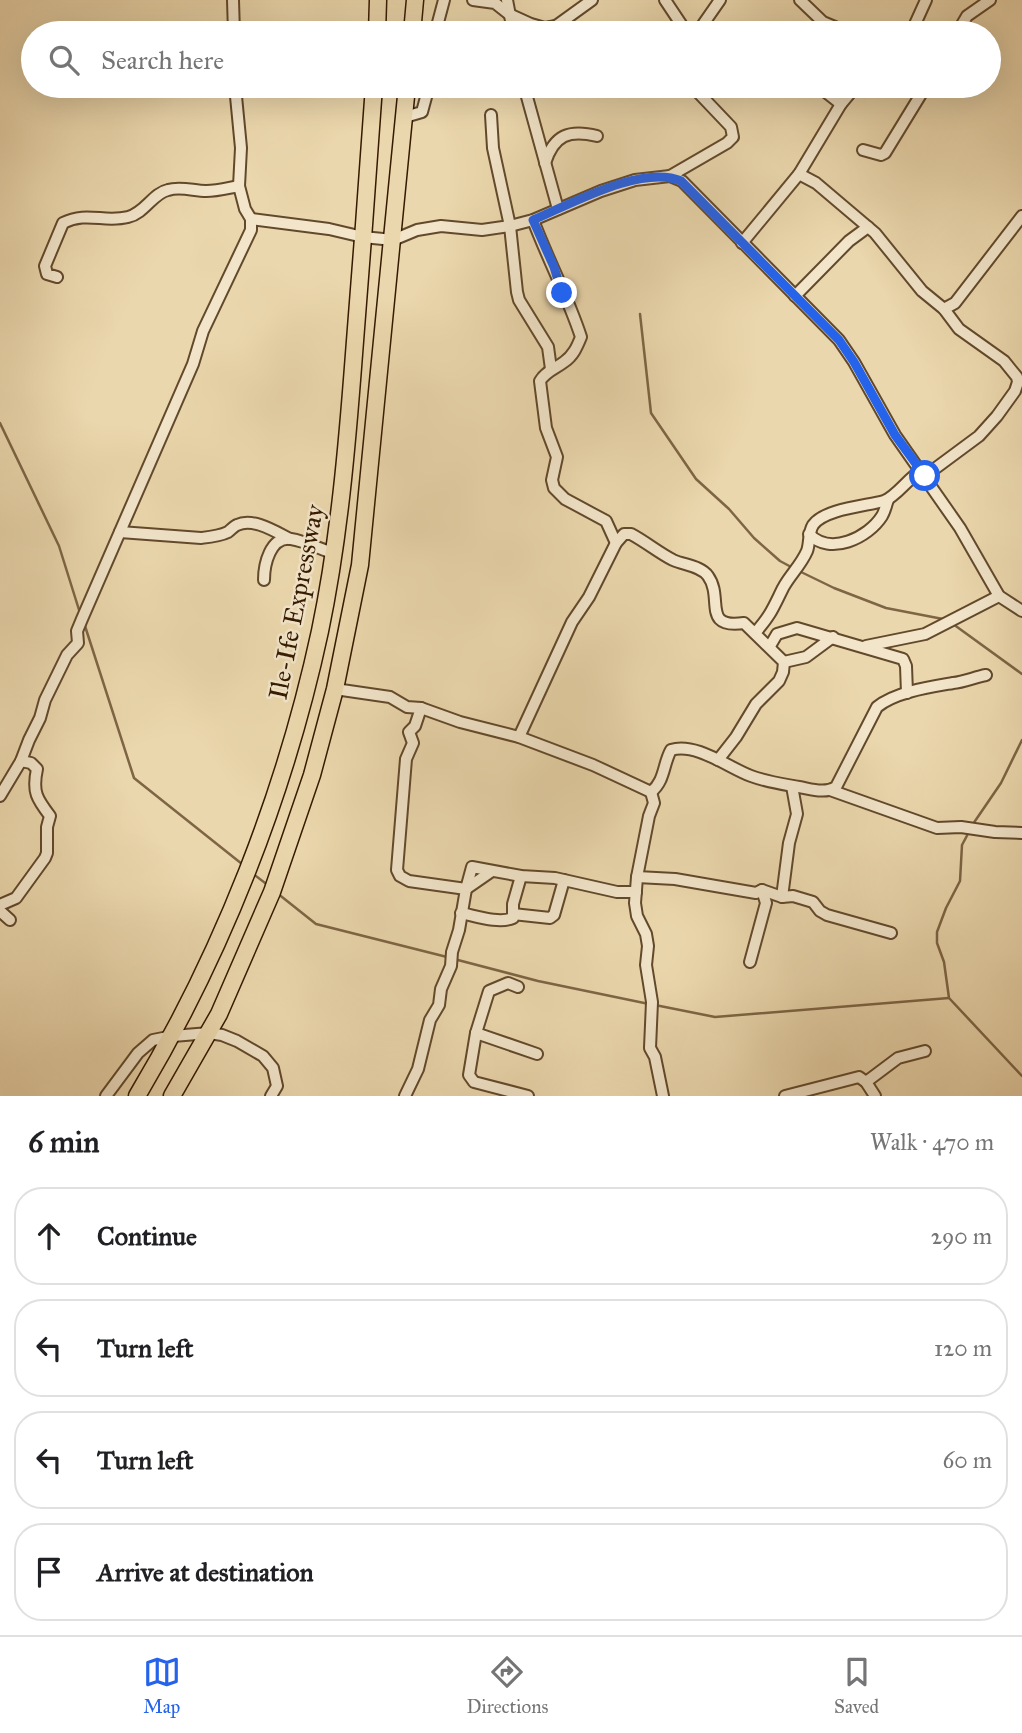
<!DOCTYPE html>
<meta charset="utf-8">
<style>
:root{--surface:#fff;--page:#f2f2f2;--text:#202124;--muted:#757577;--line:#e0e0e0;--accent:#2563eb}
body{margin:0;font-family:"IM FELL Great Primer",serif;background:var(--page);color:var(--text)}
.stop{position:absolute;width:21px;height:21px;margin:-16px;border:5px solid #2563eb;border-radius:50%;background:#fff}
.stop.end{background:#2563eb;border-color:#fff;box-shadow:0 2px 7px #0008}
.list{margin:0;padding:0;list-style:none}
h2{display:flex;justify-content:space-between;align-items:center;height:91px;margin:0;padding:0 28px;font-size:30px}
h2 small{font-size:23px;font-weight:400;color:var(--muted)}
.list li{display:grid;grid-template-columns:46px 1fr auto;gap:21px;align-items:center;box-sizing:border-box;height:98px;margin:0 14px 14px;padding:0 14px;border:2px solid var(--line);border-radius:28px}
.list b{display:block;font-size:26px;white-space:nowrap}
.list em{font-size:23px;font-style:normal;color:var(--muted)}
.icon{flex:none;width:38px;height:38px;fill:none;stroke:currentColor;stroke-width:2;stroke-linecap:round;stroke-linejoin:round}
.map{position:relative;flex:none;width:1022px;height:1096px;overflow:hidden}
.search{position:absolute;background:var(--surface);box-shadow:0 7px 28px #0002;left:21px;right:21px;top:21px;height:77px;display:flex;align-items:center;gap:18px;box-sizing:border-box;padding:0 24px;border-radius:38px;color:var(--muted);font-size:26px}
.sheet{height:539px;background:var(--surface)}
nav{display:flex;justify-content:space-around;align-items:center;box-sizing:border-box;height:98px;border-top:2px solid var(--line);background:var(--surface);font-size:19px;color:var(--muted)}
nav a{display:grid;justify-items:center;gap:4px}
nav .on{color:var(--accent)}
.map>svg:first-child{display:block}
</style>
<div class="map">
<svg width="1022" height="1096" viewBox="0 0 1022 1096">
<rect width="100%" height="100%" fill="#ebd7ad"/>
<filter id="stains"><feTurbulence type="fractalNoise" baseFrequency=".00286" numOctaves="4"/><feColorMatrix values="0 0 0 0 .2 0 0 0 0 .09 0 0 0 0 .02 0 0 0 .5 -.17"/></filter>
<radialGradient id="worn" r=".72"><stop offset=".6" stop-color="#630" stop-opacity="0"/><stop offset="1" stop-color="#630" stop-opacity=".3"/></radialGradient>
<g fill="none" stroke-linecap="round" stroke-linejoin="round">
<g stroke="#7d6545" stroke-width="2.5">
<polyline points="640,314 651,413 696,479 729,509 754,538 780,561 793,568"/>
<polyline points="0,423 59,546 80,613"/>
<polyline points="799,571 834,588 886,608 948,620"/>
<polyline points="953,624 1022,674"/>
<polyline points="85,626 134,778 242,864"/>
<polyline points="973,824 1001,783 1022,740"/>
<polyline points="970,830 962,845 960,881 946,908 937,932 937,943 944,962 949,998 1022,1076"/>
<polyline points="252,873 269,886"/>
<polyline points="277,893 316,924 447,957"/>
<polyline points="454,959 538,981 649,1004"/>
<polyline points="655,1005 715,1017 949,998"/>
</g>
<g stroke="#62492c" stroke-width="14">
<g id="minor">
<polyline points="233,0 234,33"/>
<polyline points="473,0 495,3 509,14 531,24 545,28 556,26"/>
<polyline points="507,0 512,26 518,33"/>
<polyline points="665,0 687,33"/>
<polyline points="800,0 823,22 835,27 842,33"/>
<polyline points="437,33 436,30 444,0"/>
<polyline points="533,33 556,26 592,0"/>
<polyline points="697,33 720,0"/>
<polyline points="911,33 926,0"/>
<polyline points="957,33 967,16 990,0"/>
<polyline points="524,86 558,209"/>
<polyline points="818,86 841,104"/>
<polyline points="491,115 493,148 510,226 517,292 519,300 548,347 551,369"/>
<polyline points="405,117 422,112 429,86"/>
<polyline points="863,150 881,155 885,153 926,86"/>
<path d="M545,163c9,-28 24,-34 52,-27"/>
<polyline points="799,174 816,183 875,233 922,291 944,309 959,329 1004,361 1017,377 1018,382 1015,391 997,416 979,436 925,476"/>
<polyline points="670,176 727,143 733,137 731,127 692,86"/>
<polyline points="251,219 329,229 363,237 393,240 417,230 441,226 482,230 510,226 533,220 601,191 635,180 670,176 682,181 839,340 854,362 895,435 960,528 999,596 1022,611"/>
<path d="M533,220c15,40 35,77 48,117 -4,10 -8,19 -17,25 -9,7 -18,9 -24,19l6,47 11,29 -5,23 2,8 11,11 41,22 10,22"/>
<polyline points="742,243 799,174 841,104 856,86"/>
<path d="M57,277l-10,-3 -2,-8 18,-43c24,-12 41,0 65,-6 17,-4 25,-24 40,-27 12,-4 26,1 38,1 11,0 22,-3 33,-5"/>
<polyline points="795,296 849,241 868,227"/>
<polyline points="944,309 955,303 1022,216"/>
<path d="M120,532l81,6c9,-1 19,-2 27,-6 3,-2 6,-6 9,-7 16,-8 39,7 53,14"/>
<path d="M809,534c21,22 59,4 73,-18 3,-5 4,-11 6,-16"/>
<path d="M264,580c0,-15 6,-44 27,-41 14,2 29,10 42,14"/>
<path d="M755,633c16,-18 18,-25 28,-45 7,-13 18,-23 24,-37 3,-8 1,-18 6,-26 11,-16 53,-19 71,-24 13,-5 24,-23 37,-30"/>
<polyline points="770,646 777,634 797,628 903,659 906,666 907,693"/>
<polyline points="866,646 925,634 999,596"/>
<polyline points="784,662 806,657 833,637"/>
<polyline points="335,689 390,697 407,707 421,708 460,722 519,737 593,765 651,792"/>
<polyline points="421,708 415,726 409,732 413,743 406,759 397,870 400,876 409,881 466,889 492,871"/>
<path d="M519,737l53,-115 17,-25 27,-54 8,-9h7c15,8 28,19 42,26 11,5 28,6 35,16 16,22 -7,53 36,47l40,39 -1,10 -4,9 -23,23 -20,33 -18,23"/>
<polyline points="830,790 937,828 961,827 995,832 1022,833"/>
<path d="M651,792c14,-11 12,-28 20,-42 25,-8 58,18 80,26 16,6 32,8 48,11 12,2 26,7 37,0l41,-80c18,-15 53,-20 76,-24 11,-1 22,-6 33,-8"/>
<polyline points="651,792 654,803 649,816 637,877 635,903 637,916 646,934 648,946 646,965 652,1002 650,1048 655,1057 663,1096"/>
<polyline points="0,796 21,761 29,740 40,718 45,700 67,655 78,643 77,631 82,619 193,364 203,331 251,230 251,219 245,209 239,186 241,148 235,86"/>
<polyline points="637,877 675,879 756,893 762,890 782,897 793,896 813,902 820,911 827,915 891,933"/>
<polyline points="782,897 789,843 797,814 792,786"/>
<path d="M0,905l16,-7 29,-40 2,-5v-26l3,-11c-13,-17 -18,-24 -13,-47l-6,-6 -10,-2"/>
<polyline points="0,911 10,920"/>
<path d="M461,913c15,3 38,11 52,5v-14l8,-28"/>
<polyline points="513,914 550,918 554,915 564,880"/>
<polyline points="750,962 766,903 762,890"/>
<polyline points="518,987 508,983 489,991 476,1033 469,1075 474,1082 528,1096"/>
<polyline points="476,1033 537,1054"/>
<polyline points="866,1082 898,1058 925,1051"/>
<polyline points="106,1096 138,1053 153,1040 173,1036 209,1033 222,1035 237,1041 263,1056 273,1068 277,1086 271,1096"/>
<polyline points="405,1096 418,1069 430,1020 439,1005 441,989 451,966 452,952 459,930 466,889 472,867 521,876 555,878 617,892 636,892"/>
<polyline points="785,1096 859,1077 866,1082 875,1096"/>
</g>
</g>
<g stroke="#351a01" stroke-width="19">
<g id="highway">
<polyline points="377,33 378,0"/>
<polyline points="412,33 415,0"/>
<path d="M137,1096c85,-142 148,-302 183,-465 19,-91 27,-184 34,-277 7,-89 14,-179 20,-268"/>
<polyline points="172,1096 219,1014 272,892 312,775 335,689 360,565 407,86"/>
</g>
</g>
<use href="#minor" stroke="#f2e5ca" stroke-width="10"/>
<use href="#highway" stroke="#ebd7ad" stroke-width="16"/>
</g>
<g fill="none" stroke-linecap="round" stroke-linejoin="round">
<path stroke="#2563eb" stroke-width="9" d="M562,293l-8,-26 -21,-47c38,-16 109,-56 148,-39l158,159 15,22 41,73 30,41"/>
</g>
<g text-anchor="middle" stroke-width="5" stroke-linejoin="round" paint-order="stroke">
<g font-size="26" fill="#351a01" stroke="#f2e5ca">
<text transform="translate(296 602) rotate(-79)" y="9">Ile-Ife Expressway</text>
</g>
</g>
<rect width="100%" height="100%" filter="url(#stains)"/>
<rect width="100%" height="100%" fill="url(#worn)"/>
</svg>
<div class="stop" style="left:925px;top:476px"></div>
<div class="stop end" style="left:562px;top:293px"></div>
<div class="search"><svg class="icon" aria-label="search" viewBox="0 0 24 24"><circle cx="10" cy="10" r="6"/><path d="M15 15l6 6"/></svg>Search here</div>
</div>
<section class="sheet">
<h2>6 min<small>Walk · 470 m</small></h2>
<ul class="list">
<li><svg class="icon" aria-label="ahead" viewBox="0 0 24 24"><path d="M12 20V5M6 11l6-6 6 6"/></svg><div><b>Continue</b></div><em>290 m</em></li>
<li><svg class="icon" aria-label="left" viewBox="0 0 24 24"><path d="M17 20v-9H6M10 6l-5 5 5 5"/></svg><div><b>Turn left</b></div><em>120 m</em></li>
<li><svg class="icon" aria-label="left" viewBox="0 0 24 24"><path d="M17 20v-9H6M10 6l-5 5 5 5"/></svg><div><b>Turn left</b></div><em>60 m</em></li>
<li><svg class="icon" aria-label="arrive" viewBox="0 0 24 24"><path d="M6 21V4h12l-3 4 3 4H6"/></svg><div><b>Arrive at destination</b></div></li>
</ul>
</section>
<nav>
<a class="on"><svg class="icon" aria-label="map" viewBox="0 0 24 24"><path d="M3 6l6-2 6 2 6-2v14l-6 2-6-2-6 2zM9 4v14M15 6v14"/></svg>Map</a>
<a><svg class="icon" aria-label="directions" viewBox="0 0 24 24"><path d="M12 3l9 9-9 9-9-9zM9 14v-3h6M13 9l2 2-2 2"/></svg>Directions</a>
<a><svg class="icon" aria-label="saved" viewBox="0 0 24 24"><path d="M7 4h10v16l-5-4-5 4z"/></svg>Saved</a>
</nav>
